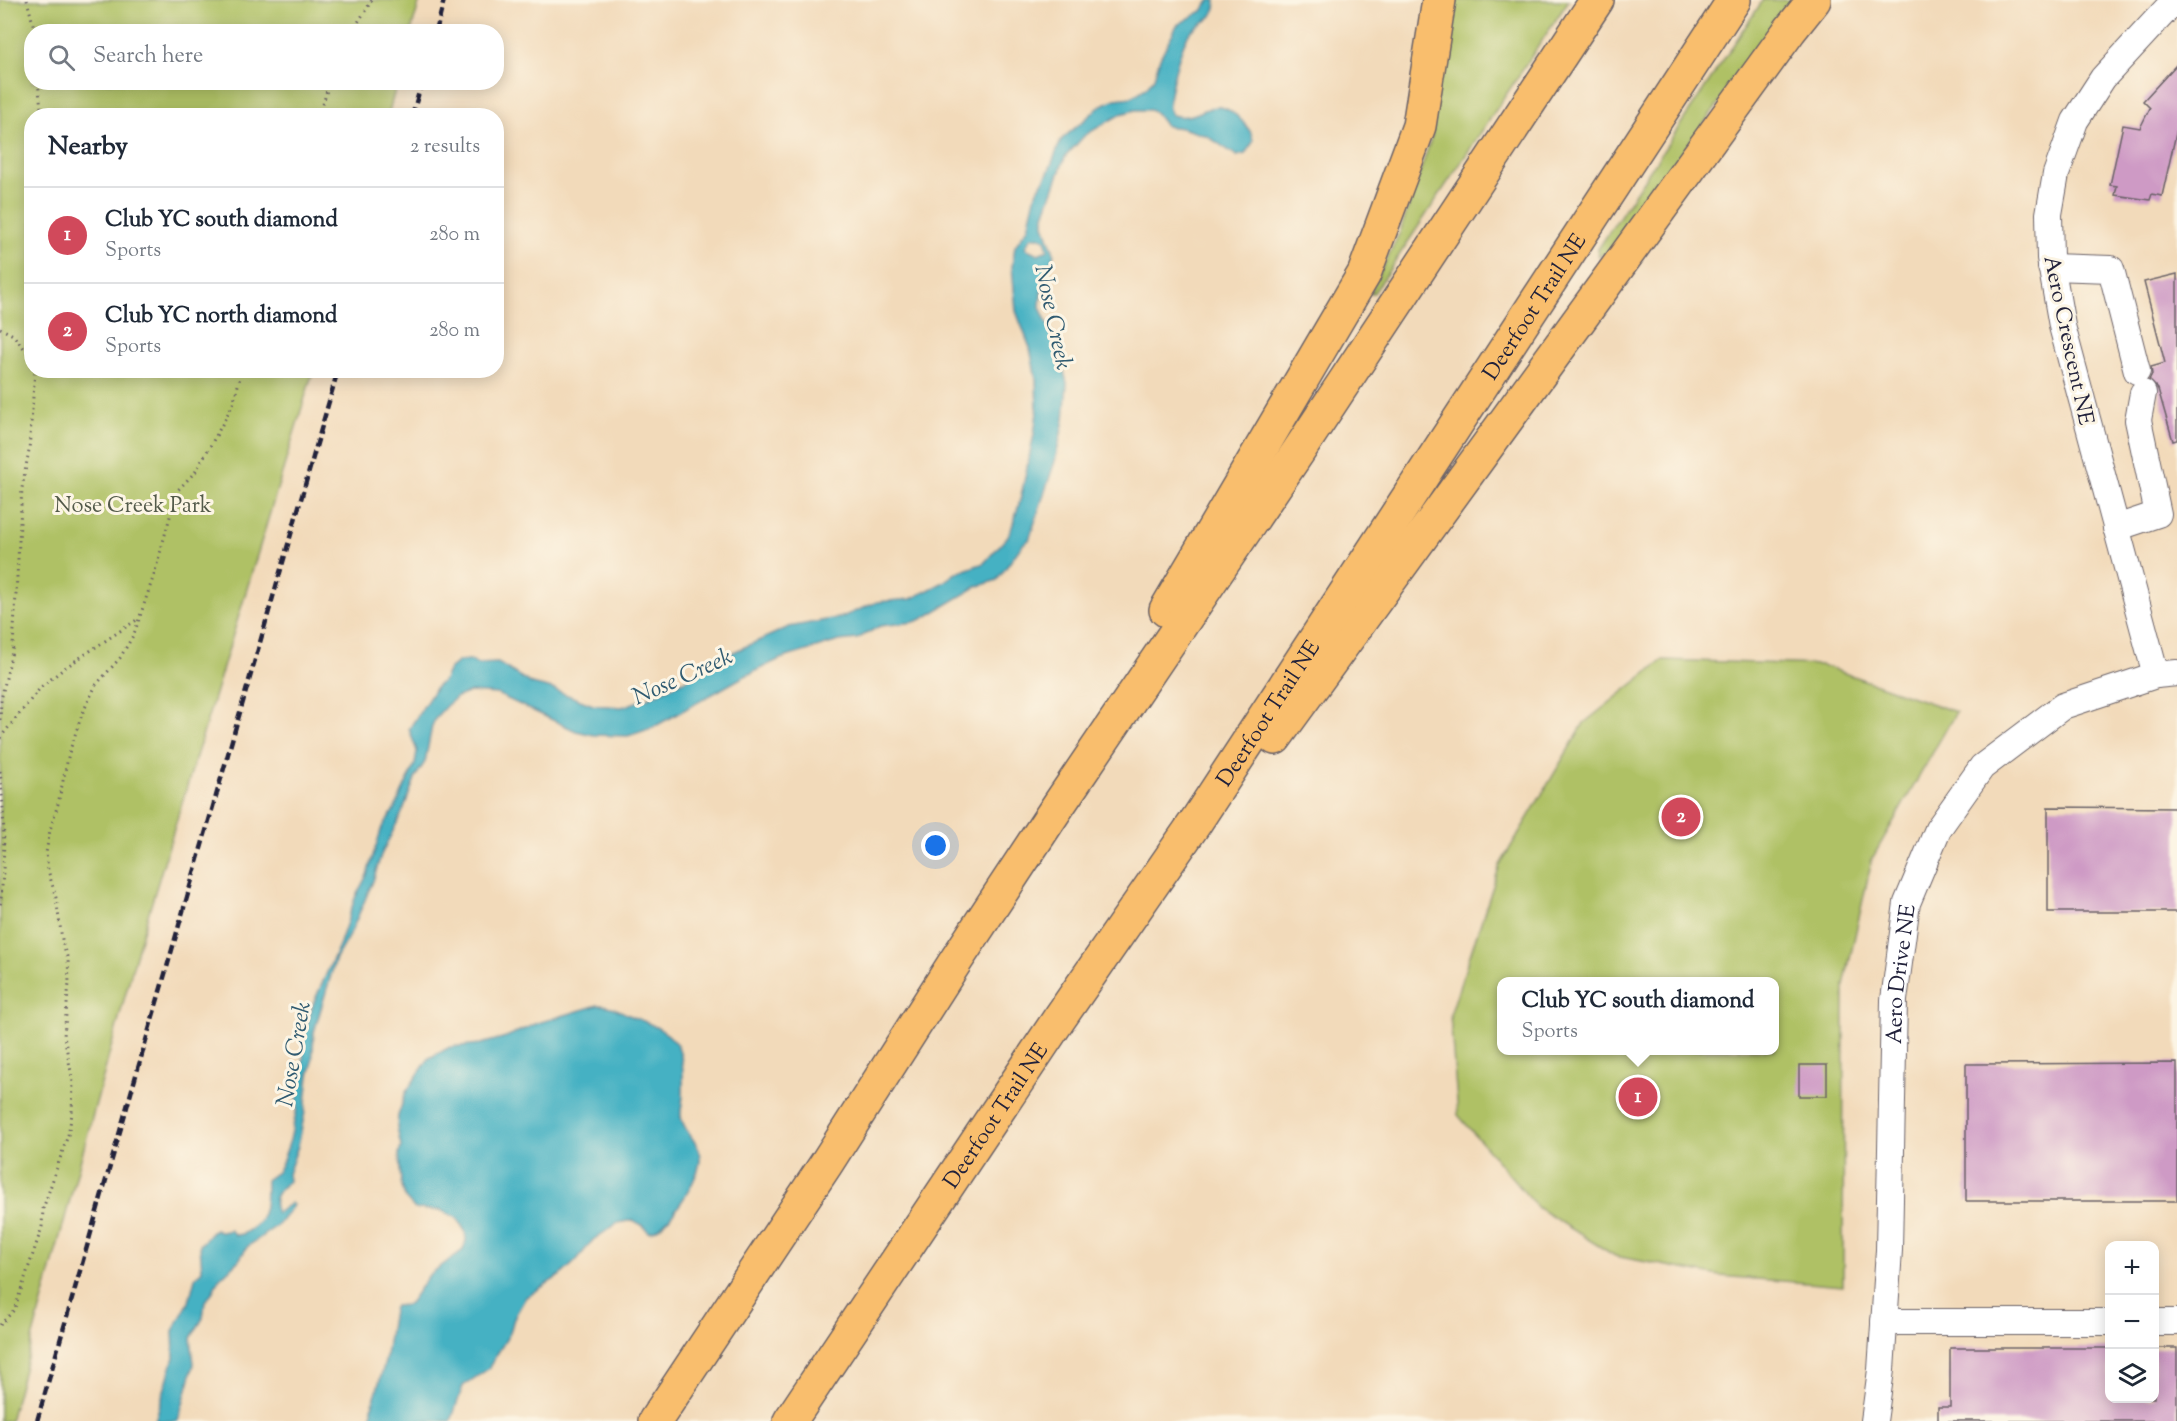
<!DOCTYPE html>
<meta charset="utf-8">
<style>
:root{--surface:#fff;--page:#f2f2f3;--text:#1f2937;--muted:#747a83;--line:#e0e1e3;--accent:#d1495b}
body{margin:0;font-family:"Sorts Mill Goudy",serif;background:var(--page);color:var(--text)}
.controls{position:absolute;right:18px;bottom:18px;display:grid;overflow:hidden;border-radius:12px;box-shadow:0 3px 15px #0003}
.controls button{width:54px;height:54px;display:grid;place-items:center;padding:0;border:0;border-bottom:2px solid var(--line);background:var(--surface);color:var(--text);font:30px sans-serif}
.you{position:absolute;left:936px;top:846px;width:21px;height:21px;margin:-15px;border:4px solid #fff;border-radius:50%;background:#1a73e8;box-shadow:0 0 0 9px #1a73e833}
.badge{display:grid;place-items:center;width:39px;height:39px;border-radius:50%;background:var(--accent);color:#fff;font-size:20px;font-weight:700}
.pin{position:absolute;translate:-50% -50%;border:3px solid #fff;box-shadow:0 2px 6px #0006}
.popup{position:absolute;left:1497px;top:977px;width:282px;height:78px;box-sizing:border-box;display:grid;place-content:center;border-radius:12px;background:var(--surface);filter:drop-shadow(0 2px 4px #0005);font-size:20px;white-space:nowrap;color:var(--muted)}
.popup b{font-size:22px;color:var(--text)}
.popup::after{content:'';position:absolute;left:50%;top:100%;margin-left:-12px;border:12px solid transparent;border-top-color:var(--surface)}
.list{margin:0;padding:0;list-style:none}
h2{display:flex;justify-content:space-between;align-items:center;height:78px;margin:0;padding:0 24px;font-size:26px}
h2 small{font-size:20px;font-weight:400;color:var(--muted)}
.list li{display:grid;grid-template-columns:39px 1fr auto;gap:18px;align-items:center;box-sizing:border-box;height:96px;padding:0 24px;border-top:2px solid var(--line)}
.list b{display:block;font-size:22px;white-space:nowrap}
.list p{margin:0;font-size:20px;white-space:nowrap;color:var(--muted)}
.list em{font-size:20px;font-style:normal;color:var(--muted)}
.icon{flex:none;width:33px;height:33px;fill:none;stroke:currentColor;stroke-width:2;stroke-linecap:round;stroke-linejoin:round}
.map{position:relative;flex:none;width:2177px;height:1421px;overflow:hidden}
.search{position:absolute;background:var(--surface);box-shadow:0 3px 15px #0003;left:24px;top:24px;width:480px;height:66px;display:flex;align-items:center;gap:15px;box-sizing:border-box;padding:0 21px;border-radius:24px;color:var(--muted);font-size:22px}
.panel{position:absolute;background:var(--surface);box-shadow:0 3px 15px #0003;left:24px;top:108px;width:480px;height:270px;border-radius:24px}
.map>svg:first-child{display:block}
</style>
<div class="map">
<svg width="2177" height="1421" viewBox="0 0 2177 1421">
<rect width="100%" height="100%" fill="#fcf5e5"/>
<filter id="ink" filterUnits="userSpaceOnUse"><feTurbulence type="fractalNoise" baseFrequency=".0167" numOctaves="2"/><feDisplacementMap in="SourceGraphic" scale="12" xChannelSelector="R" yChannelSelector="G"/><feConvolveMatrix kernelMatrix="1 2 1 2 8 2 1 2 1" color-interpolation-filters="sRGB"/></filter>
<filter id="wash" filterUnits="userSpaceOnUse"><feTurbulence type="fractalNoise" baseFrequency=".008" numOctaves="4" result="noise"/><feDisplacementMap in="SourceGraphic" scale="24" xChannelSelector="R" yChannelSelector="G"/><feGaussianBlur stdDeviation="1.35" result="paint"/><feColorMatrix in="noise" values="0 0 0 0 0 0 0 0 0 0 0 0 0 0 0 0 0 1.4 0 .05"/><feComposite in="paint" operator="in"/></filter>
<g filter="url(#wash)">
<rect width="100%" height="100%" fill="#f2daba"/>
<g fill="#afc165" stroke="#687250" stroke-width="1.5" fill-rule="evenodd">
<polygon points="0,0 420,0 411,31 32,32 32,82 397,83 388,115 32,116 32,370 313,371 138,948 10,1421 0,1421"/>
<polygon points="1446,0 1569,0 1374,293 1370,293 1400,232 1432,136"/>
<polygon points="1763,0 1795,0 1613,246 1607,253 1598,256 1598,249"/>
<path d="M1663,660l158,5 135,47 -84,147 -28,126 -1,301 -123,-10 -105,-20 -77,-48 -80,-93 -8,-100 50,-150 84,-142zM1502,982h272v68h-272z"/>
</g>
<g fill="#45b1c3" stroke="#346a7f" stroke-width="1.5" fill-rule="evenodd">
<path d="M1210,0h6c0,24 -15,18 -27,34 -8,11 -22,62 -20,75l3,6c31,9 40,-27 70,6 6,7 11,12 11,21l-8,12 -8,2 -30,-20 -25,-8 -16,-2 -10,-13 -6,-3h-15l-14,4 -36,21 -20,22 -21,58v10l10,28 -13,40 -1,14 17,39 10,37 -3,37 -9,41 -26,79 -6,4 -26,36 -21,7 -54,32 -8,3 -34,4 -23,13 -18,2 -59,18 -39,19 -89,50 -24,8 -34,-1 -18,-4 -79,-37 -27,-2 -13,5 -10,8 -11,12 -4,9 -7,36 -9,14 -14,37 -21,42 -8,26 -21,49 -16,28 -22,74 -2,33 -3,10 -4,37 -7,34 -10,28 1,7c-11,9 -19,18 -12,32l14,-10 2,1 -1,3 -13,17 -32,23 -8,13 -20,19 -8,16 -6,6 -2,17 -12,20 3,26 -16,57h-23l19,-64 -1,-26 16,-29 6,-24 7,-8 -2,-25 15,-16 7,3 8,-2 5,5c8,0 11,-3 17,-7 17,-12 13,-31 14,-48l11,-8 5,-9 8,-23 7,-31 1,-26 5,-18 1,-29 9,-32 27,-61 15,-45 12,-23 15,-48 12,-17 21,-46 2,-13 -8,-22 27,-42 7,-6 6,-12 10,-8 11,-1 7,4 21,-1 34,21 20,5 41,16 29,2 26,-9 40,-19 39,-24 62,-28 53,-10 35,-15 34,-3 31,-16 14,-10 28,-10 24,-27 4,-9 8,-26 14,-67 3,-22 -1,-33 -6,-31 -14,-37 -4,-44 3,-21 13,-18 8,-35 12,-20 13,-33 41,-35 13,-6 17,-2 15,-10 7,-9 6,-20 17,-33 25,-14zM1033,237h7l5,2 3,11 -10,4 -13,-6 5,-9z"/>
<path d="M598,1005c16,0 24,8 38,13 45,18 48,29 47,76 0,8 -3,16 -2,23 3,16 18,24 19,40 2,19 -34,75 -51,75l-7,-7 -9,-5 -15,3 -25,17 -17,21 -15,14 -35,22 -12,21 -4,15 -22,36 -25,17 -12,35h-79v-14l13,-45 8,-52 2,-4 11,-1 4,-3 19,-27 34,-25 3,-9 -1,-10 -8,-13 -17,-8 -25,-1 -10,-11 -4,-15 -2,-30 2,-7 -4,-18 1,-12 8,-24 23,-34 21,-11 31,-3 25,-7 32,-14z"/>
</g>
<g id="blocks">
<g fill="#ce9ac5">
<polygon points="2177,64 2177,129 2162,196 2152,194 2150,200 2115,195 2117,186 2110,185 2123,125 2140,128 2150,108 2143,101"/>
<polygon points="2177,274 2177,440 2173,441 2158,389 2149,380 2152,374 2151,367 2165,363 2144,282"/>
<polygon points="2048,807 2177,808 2177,912 2048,912"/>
<polygon points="2177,1063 2177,1201 1966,1201 1966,1064"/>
<rect x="1799" y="1065" width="28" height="31"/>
<polygon points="1950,1348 2109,1348 2109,1398 2154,1398 2154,1348 2177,1348 2177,1421 1938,1421 1938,1407 1950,1407"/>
</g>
</g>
</g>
<g filter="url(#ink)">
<use href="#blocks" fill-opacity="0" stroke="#6b6267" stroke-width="1.5"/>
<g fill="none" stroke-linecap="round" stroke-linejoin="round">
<g stroke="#6b6267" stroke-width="28">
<g id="minor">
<polyline points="2051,267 2111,269 2137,371"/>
<polyline points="2116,528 2158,514 2138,420 2143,393"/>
<polyline points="2156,675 2062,326 2050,258 2049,214 2056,174 2075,121 2103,78 2175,0"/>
<polyline points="1884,1322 2110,1322"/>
<polyline points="2154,1322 2177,1322"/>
<path id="s1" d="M1874,1421l7,-51 8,-120 5,-250 13,-97 31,-74 44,-62 81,-61 93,-31 21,-2"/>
</g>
</g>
<g stroke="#6b6267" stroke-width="36">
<g id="highway">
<polyline points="1166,610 1364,274 1419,126 1439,0"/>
<polyline points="1275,738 1790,30 1814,0"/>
<polyline points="655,1421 826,1164 957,959 1058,806 1298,452 1597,0"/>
<path id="s2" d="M790,1421l269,-402 138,-199 537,-820"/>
</g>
</g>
<g stroke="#6b6267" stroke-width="3" stroke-dasharray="1.5 4.5" stroke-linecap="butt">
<polyline points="27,0 35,32"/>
<polyline points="352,32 372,0"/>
<polyline points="38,82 42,116"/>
<polyline points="320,116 329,82"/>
<polyline points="0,328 13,335 32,358"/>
<polyline points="0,720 1,700 13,647 22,488 29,450 35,370"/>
<polyline points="0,738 41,687 66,667 138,619"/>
<path d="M0,771c5,46 5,91 0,137"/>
<polyline points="0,1325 14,1310 22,1287 42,1227 43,1209 68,1135 72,1114 73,1082 64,1036 69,983 68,959 63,946 56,898 48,870 46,853 50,830 58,804 69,753 82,714 96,685 120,658 134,634 154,575 177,491 196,471 217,434 233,404 242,370"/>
</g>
<use href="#minor" stroke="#fff" stroke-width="26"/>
<use href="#highway" stroke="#f9be6d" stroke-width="33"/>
<g stroke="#22223b" stroke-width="4.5" stroke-dasharray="9 4.5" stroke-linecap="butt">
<polyline points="436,32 444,0"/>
<polyline points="412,116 422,82"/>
<polyline points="37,1421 338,370"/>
</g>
</g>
</g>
<g text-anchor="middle" stroke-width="6" stroke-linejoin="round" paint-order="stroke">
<g font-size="22" fill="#22223b" stroke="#fcf5e5">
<text dy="8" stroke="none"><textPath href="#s2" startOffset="1340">Deerfoot Trail NE</textPath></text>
<text transform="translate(2070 340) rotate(78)" y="8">Aero Crescent NE</text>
<text dy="8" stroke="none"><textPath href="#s2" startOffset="854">Deerfoot Trail NE</textPath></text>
<text dy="8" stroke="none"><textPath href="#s1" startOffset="448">Aero Drive NE</textPath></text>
<text dy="8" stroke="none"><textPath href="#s2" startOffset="368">Deerfoot Trail NE</textPath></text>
</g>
<g font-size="22" fill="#535a4a" stroke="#fcf5e5">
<text x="133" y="512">Nose Creek Park</text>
</g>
<g font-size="24" font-style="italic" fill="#305b71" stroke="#fcf5e5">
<text transform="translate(1054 317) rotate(78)" y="8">Nose Creek</text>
<text transform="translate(682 676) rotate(-24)" y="8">Nose Creek</text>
<text transform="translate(293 1054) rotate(-80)" y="8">Nose Creek</text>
</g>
</g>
</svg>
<div class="controls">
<button>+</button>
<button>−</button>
<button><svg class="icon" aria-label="layers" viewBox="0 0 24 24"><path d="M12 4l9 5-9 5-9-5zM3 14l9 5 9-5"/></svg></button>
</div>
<div class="you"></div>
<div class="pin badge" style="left:1638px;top:1097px">1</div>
<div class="popup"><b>Club YC south diamond</b>Sports</div>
<div class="pin badge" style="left:1681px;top:817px">2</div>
<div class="search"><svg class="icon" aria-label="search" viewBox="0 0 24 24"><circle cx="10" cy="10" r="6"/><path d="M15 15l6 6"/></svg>Search here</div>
<section class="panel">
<h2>Nearby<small>2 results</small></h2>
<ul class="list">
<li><span class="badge">1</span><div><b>Club YC south diamond</b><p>Sports</p></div><em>280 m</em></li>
<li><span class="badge">2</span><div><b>Club YC north diamond</b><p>Sports</p></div><em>280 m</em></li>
</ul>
</section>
</div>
